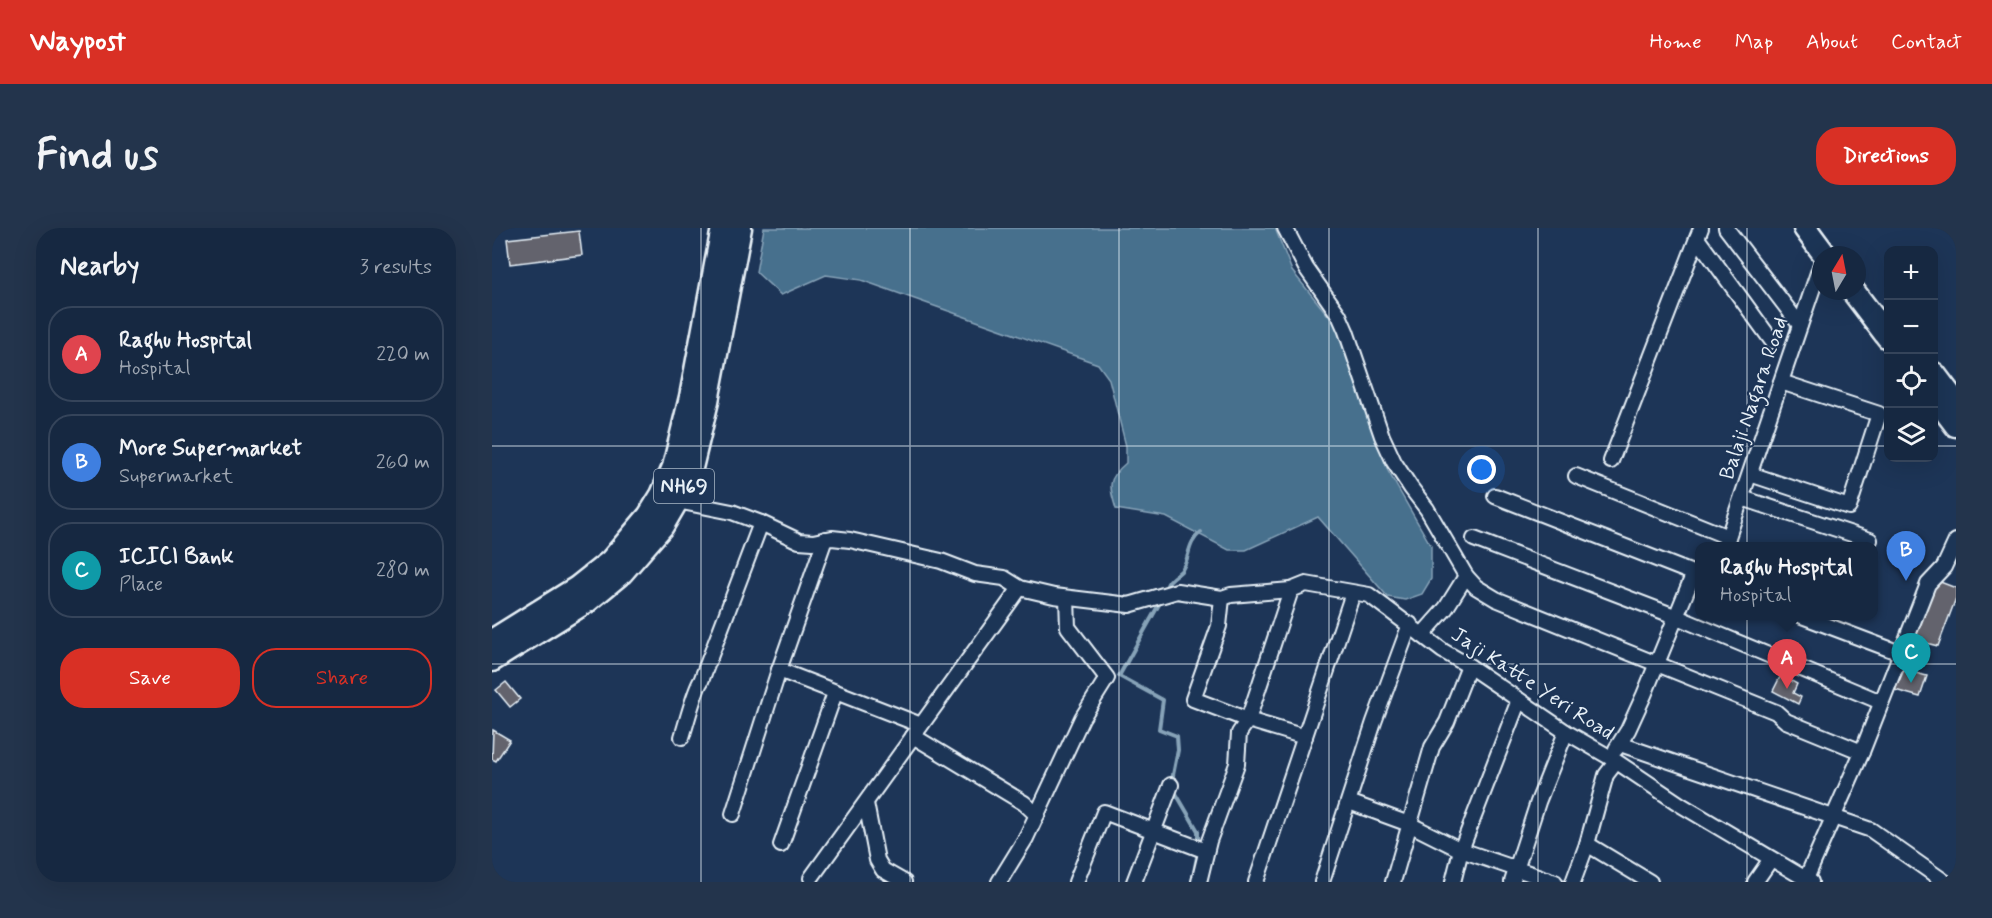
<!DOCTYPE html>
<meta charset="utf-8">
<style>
:root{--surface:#162841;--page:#23344c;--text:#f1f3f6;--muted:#9ea6b1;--line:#35445a;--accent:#d93025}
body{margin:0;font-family:Mynerve,sans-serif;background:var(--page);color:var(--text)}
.controls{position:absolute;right:18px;top:18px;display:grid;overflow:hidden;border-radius:12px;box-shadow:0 6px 24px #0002}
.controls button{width:54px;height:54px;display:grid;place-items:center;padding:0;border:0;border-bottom:2px solid var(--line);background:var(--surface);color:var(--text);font:30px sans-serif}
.compass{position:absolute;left:1320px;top:18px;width:54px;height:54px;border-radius:50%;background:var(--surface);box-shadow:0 6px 24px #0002;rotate:10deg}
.you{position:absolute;left:990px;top:242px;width:21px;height:21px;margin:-15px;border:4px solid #fff;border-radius:50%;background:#1a73e8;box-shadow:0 0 0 9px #1a73e833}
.badge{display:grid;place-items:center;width:39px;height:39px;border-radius:50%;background:var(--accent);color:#fff;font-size:20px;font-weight:700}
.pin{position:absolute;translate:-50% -50px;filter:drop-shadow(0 2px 3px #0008)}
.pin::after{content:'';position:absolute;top:32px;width:21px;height:18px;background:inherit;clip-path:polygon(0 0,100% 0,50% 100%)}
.popup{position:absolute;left:1203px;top:314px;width:183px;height:78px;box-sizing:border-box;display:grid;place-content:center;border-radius:12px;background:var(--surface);filter:drop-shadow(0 2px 4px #0005);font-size:20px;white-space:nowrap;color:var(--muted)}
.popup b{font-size:22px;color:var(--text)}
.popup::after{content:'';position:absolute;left:50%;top:100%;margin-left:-12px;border:12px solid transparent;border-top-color:var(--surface)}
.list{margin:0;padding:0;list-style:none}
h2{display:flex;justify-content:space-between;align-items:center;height:78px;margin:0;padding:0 24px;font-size:26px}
h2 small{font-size:20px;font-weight:400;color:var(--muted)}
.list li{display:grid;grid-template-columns:39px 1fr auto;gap:18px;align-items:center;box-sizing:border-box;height:96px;margin:0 12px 12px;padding:0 12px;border:2px solid var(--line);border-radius:24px}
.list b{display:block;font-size:22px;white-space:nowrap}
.list p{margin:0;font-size:20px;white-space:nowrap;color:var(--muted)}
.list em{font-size:20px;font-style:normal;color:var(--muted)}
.actions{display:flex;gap:12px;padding:18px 24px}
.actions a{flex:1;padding:14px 0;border:2px solid var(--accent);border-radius:24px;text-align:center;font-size:21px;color:var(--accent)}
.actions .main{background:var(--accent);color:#fff}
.icon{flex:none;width:33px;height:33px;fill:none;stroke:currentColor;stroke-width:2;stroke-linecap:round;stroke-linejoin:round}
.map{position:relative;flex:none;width:1464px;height:654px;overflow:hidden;border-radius:24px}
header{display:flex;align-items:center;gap:36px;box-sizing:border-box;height:84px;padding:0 30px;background:var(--accent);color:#fff}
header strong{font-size:28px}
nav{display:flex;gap:33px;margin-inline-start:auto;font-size:21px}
.intro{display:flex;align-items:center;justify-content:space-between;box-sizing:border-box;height:144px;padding:0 36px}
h1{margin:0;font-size:42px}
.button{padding:15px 27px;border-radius:24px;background:var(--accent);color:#fff;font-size:21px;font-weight:700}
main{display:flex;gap:36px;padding:0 36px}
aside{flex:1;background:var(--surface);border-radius:24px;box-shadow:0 6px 24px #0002}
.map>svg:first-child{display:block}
</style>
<header>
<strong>Waypost</strong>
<nav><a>Home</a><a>Map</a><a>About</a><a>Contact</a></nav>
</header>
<div class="intro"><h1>Find us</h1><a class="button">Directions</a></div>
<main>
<aside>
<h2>Nearby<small>3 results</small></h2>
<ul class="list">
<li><span class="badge" style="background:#e0444e">A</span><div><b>Raghu Hospital</b><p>Hospital</p></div><em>220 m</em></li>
<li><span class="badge" style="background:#3f7fe0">B</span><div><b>More Supermarket</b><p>Supermarket</p></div><em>260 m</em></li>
<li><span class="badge" style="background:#0f9aa8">C</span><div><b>ICICI Bank</b><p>Place</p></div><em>280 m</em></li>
</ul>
<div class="actions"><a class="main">Save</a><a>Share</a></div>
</aside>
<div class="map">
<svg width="1464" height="654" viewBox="0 0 1464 654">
<rect width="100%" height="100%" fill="#1d3557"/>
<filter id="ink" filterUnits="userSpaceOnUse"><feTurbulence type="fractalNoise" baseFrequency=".0167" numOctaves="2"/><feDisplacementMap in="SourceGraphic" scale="12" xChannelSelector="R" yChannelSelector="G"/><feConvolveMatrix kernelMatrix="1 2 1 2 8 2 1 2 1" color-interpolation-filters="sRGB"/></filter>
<g filter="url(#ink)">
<path fill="#466f8d" stroke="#87a3b8" stroke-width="1.5" d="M272,0h511l17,43 44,54 52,146 43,75v33l-9,15 -17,6 -17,-3 -70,-80 -72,33h-17l-63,-33 -50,-8c-7,-23 -9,-30 10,-46v-17l-17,-67 -11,-15 -237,-84 -35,-5 -45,20 -25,-23z"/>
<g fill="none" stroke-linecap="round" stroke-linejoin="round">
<g stroke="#87a3b8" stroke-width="4">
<path d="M675,357c3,-7 9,-9 14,-14 10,-14 5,-27 20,-39"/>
<polyline points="670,371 627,448 671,472 667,501 685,508 686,522 679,557 706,603 706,617"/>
<polyline points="700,654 705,629"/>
</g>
</g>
<g fill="#63636d" stroke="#e8f1f8" stroke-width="1.5">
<polygon points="87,3 90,27 18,36 15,11"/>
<polygon points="1443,352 1464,360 1464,370 1446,418 1422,412"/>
<polygon points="1412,442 1435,448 1428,469 1403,462"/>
<polygon points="1289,447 1305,456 1301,465 1309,469 1306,476 1281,463"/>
<polygon points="14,454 28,471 18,479 4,462"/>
<polygon points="1,502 18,512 4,533 0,531"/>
</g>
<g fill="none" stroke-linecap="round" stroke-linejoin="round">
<g stroke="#e8f1f8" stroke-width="18">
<g id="minor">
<polyline points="793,0 814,40 847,87 854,103 890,208 902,234 919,260 935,281 974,348 954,380 930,407 951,423 977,438 1074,504 1119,530 1189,577 1319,654"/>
<polyline points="1234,0 1308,97"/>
<polyline points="1205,10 1280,113"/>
<polyline points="1119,233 1209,0"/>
<polyline points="1258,246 1357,279 1387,186 1289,154"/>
<polyline points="1084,248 1236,309"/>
<polyline points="1003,268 1208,348"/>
<polyline points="1250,270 1378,312"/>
<polyline points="180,272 240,284 269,295 307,313 321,314 340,310 358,312 449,333 483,346 512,350 528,360 562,368 637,377 685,363 730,370 739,367 799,362"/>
<polyline points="982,311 1185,389 1389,474"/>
<polyline points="1233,318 1329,36"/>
<polyline points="974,348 984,359 1004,371 1284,484 1294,493 1370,524"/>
<polyline points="730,370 727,398 701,471 756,492 813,509"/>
<polyline points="1310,388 1408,425"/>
<polyline points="287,442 429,497"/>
<polyline points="421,508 532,575 545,587"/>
<path d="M190,509c4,-12 13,-48 19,-56l60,-158"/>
<polyline points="1128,516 1379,602 1453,654"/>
<polyline points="1124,521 1136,502 1152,467 1202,345"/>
<polyline points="857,574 917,596 969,622 1063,654"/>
<polyline points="374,575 385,632 391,642 412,654"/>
<polyline points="241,586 287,442 333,311"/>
<polyline points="1095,616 1158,654"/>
<polyline points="289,617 343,465"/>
<polyline points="319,650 528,360"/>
<polyline points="1314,651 1370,524 1436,356 1452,339 1464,313"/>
<polyline points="507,654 534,610 590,490 615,450 576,399 575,370"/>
<polyline points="584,654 612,584 714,623"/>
<polyline points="642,654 679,557"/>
<polyline points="707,654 717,613 745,536 747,505 756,492 799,362 814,356 877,367 930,407"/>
<polyline points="764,654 861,365"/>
<polyline points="830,654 882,494 918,396"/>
<polyline points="901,654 940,519 955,494 977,438"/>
<polyline points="961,654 969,622 1027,472"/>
<polyline points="1020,654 1046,574 1074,504"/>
<polyline points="1081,654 1095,616 1114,547 1124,534"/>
<polyline points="1263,654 1279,631"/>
</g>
</g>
<g stroke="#e8f1f8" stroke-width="27">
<g id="trunk">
<polyline points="1313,0 1333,27"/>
<polyline points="1361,63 1396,109"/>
<polyline points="1442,146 1464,175"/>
<polyline points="1442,168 1464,197"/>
<polyline points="0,413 85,360 119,333 157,288 170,267 182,239 199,169 231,0"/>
<polyline points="0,432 95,373 130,344 170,298 184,274 198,244 215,173 248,0"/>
</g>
</g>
<use href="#minor" stroke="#1d3557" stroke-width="14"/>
<use href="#trunk" stroke="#1d3557" stroke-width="22"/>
</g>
</g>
<path fill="none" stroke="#e8f1f8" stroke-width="1.5" stroke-opacity="0.55" d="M209,0v654M418,0v654M627,0v654M837,0v654M1046,0v654M1255,0v654M0,218h1396M1442,218h22M0,436h1464"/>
<g text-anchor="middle" stroke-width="4.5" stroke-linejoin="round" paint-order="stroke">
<rect fill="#1d3557" stroke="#abb9c8" stroke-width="1.5" x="162" y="241" width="60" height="34" rx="4.5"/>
<g font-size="20" font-weight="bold" fill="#e8f1f8">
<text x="192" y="265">NH69</text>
</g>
<g font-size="21" fill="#e8f1f8" stroke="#1d3557">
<text transform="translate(1261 170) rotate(-71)" y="7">Balaji Nagara Road</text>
<text transform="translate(1041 455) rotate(33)" y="7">Jaji Katte Yeri Road</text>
</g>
</g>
</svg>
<div class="controls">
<button>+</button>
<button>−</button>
<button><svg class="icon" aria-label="locate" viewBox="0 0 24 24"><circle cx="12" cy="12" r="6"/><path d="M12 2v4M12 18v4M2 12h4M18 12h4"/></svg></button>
<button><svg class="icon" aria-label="layers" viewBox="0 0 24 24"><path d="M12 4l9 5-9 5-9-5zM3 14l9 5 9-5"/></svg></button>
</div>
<svg class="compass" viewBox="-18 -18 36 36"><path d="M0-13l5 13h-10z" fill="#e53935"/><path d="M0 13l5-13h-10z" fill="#9ea6b1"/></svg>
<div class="you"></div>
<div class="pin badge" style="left:1295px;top:461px;background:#e0444e">A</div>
<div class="popup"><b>Raghu Hospital</b>Hospital</div>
<div class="pin badge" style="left:1414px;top:353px;background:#3f7fe0">B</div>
<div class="pin badge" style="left:1419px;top:455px;background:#0f9aa8">C</div>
</div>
</main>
